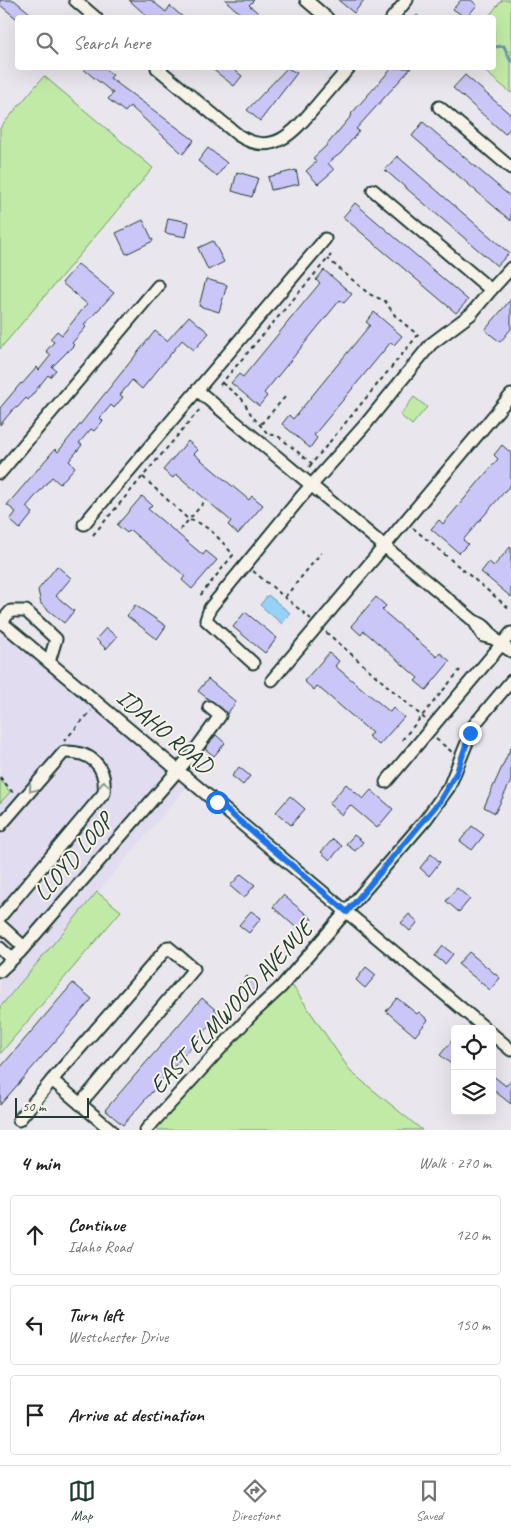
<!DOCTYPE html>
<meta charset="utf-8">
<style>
:root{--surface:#fff;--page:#f6f6f6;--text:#202124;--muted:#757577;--line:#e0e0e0;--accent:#1f3d34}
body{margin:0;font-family:Caveat,sans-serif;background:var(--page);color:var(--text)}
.controls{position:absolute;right:15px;bottom:15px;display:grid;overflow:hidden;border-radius:5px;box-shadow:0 5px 20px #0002}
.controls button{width:45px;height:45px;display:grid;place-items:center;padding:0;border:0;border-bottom:1px solid var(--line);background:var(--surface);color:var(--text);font:25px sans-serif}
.scale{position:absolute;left:15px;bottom:12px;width:74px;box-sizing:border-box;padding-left:5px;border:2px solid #1f3d34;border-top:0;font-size:14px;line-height:18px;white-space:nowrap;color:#1f3d34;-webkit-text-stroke:4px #f7f3e8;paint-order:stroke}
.stop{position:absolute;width:15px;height:15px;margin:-11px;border:4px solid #1a73e8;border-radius:50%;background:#fff}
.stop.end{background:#1a73e8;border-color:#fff;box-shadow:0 1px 5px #0008}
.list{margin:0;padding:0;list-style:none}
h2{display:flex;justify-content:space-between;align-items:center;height:65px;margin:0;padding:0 20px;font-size:21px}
h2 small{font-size:16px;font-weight:400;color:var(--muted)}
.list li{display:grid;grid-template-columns:32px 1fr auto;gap:15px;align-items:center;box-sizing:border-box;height:80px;margin:0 10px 10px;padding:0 10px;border:1px solid var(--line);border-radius:5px}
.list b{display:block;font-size:19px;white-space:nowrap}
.list p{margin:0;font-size:16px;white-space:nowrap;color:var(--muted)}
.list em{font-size:16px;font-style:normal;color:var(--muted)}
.icon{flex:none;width:28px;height:28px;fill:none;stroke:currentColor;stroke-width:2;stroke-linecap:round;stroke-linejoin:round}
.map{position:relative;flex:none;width:511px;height:1130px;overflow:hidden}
.search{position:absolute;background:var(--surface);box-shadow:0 5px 20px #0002;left:15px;right:15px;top:15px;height:55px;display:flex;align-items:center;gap:12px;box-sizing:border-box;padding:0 18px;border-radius:5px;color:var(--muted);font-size:19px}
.sheet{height:335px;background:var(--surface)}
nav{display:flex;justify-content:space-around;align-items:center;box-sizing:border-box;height:70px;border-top:1px solid var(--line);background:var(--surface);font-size:14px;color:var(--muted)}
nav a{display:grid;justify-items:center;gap:2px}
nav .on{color:var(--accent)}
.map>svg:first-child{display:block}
</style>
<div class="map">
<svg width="511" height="1130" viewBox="0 0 511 1130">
<rect width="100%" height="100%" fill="#eae6ed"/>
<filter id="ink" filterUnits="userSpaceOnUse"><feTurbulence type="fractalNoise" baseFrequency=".02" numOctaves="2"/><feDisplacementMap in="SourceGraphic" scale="10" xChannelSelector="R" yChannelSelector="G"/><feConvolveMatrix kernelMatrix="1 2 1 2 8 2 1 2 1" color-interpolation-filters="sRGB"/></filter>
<g filter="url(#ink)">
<polygon fill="#e1dcf0" points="0,621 192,781 0,1007"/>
<g fill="#c1eaa6" stroke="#70946d">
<polygon points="502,0 511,0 511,93 481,68 494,68 494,18 488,17"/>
<polygon points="44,76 153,168 0,349 0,128"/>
<polygon points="414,397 427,407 412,425 400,415"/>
<polygon points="0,779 10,792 0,803"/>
<polygon points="97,892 121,911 0,1054 0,1007"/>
<polygon points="288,979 351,1072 422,1130 146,1130"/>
</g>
<polygon fill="#97d1f7" stroke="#6796a9" points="268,595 290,613 282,624 260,605"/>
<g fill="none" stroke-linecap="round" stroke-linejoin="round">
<g stroke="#6796a9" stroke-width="3">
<polyline points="417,16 418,18"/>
<polyline points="494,47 504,46 511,62"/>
</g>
</g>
<g fill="#cbc6f8" stroke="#1f3d34">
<polygon points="0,0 14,0 36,18 16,18 0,5"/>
<polygon points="129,0 151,0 166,12 170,6 184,18 149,18"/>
<polygon points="225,0 254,0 249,5 264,18 245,18"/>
<polygon points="338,0 364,0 354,13"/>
<polygon points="461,0 471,0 477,5 466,18 453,9"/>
<polygon points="82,68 104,68 113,75 110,78 194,140 183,154 130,106 125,112 108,99 113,93"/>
<polygon points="211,68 232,68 242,76 234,86"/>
<polygon points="287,68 297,73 260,121 247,110"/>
<polygon points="392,68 411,68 356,129 359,131 341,153 328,163 334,170 318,184 306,171 316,162 313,158 325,147 352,115 351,114"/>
<polygon points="465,75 511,115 511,127 505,134 453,88"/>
<polygon points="423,122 511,197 511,221 412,136"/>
<polygon points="208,148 227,163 217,176 198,161"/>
<polygon points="397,156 509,253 497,266 385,170"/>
<polygon points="296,170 299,184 271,190 268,177"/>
<polygon points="237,172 258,178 252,197 232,191"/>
<polygon points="355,203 468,300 456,313 343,217"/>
<polygon points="168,218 189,222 186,237 165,233"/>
<polygon points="143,220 153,241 126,254 116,233"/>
<polygon points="213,241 224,262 208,270 198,248"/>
<polygon points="78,264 114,293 84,325 86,327 72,343 74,345 52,367 56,370 50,377 48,375 28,400 26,398 17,408 15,407 0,425 0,408 21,383 22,384 37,367 39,370 51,355 46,351 54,342 50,339 57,331 62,335 87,304 62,283"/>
<polygon points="324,270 352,294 344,303 340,300 264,393 267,396 259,406 231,383 239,374 243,377 320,283 316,280"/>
<polygon points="206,279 227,285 219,312 199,306"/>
<polygon points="511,299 511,329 500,342 485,330"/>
<polygon points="374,312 402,336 394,345 391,342 314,435 317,438 310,448 282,424 289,415 293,419 370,325 366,322"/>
<polygon points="189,316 209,333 194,350 182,340 142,389 132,380 120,395 123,397 114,408 111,405 100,418 103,421 94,431 91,429 79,443 82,445 69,461 75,467 60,484 52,477 26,507 33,513 20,529 10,520 16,512 7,505 55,449 58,452 155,331 167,341"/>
<polygon points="188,441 198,450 194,454 249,500 252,496 263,505 238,534 228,525 231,521 176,474 173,478 163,470"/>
<polygon points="502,445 511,453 511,484 463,540 468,544 459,553 431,529 439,520 443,524 498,459 494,455"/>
<polygon points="142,496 152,505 148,509 203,555 206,551 217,560 192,589 182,580 185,576 130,530 127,533 117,525"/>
<polygon points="511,546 511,597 481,572 489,562 494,566"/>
<polygon points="57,566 71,578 56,596 74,611 64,623 41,604 38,590"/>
<polygon points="376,597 386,606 382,610 437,657 440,653 450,661 426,690 415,681 418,678 364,631 361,635 351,626"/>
<polygon points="135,605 166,626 157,639 127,616"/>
<polygon points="245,612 277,638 265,653 233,627"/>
<polygon points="106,628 117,637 106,649 96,639"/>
<polygon points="329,653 339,661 335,666 390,712 393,708 404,717 379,745 368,736 372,733 317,686 314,690 304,681"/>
<polygon points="208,679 236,702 227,714 198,691"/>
<polygon points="216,735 225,743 214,756 205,749"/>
<polygon points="511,747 511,781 495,813 484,807"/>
<polygon points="239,767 250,776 243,785 232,776"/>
<polygon points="346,784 363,799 371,790 393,809 377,828 350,805 342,815 329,804"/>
<polygon points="290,796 305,809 291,825 276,812"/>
<polygon points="472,826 484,835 472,850 460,841"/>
<polygon points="354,835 363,842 355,851 346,844"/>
<polygon points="333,839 342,846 330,860 321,852"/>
<polygon points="431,854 440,862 429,876 420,868"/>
<polygon points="241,874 255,885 244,898 230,886"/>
<polygon points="457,888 470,899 459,912 446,901"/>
<polygon points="283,895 312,919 301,932 273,907"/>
<polygon points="251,911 261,918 249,933 239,925"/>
<polygon points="409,914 418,922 410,931 401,923"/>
<polygon points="443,946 453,954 445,964 435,956"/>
<polygon points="469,952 500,978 490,990 458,964"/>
<polygon points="366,967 376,975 365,988 356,980"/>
<polygon points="247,976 258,985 249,994 239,985"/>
<polygon points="73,983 92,999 0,1105 0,1068"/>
<polygon points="202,998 220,1014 123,1125 105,1110"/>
<polygon points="397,998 417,1014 419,1012 428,1020 415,1036 386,1011"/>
<polygon points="455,1037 455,1067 440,1055"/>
<polygon points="492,1075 506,1086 511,1080 511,1104 492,1089"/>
</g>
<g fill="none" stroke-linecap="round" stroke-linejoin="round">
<g stroke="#1f3d34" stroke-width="15">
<g id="minor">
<polyline points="75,0 96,18"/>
<polyline points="306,0 327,18"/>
<polyline points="392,18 407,0"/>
<path d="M157,68l81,67c35,23 56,-3 78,-29 11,-13 22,-26 33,-38"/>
<polyline points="439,107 511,168"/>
<polyline points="373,190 491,290 511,268"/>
<path d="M197,390l277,231c13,5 13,8 21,18 4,5 11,9 16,12"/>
<polyline points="0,473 158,286"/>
<polyline points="84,524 325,239"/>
<polyline points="0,621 486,1029"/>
<polyline points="474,621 483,636 495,639"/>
<polyline points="1,622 11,611 26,611 56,639 49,662"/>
<polyline points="253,663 206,620 210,608 301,497 365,425 431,344 471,314 491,290"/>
<polyline points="272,680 511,395"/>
<polyline points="386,782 511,633"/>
<path d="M0,826l64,-74c26,-1 43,13 40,41l-104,124"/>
<polyline points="0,925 24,947"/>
<polyline points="0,948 12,959"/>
<polyline points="0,971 20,952 193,753 220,716 209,707"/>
<polyline points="492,1034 511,1050"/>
<polyline points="80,1104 194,969 168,947 52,1080 111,1130"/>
<polyline points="19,1120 52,1080"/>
<polyline points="146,1130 252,1014 281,987 426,819 449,787 474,725 511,681"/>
</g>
</g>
<g stroke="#1f3d34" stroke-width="2" stroke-dasharray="4 4" stroke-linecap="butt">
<polyline points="222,383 242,399 252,416 268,434 278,436 315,466"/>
<polyline points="220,385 331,255"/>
<polyline points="261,424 285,397"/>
<polyline points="309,467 418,335 396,317 385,301 369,294 328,259"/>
<path d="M143,477l46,43c17,2 34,22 44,35l-34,42"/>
<polyline points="413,528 511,610"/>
<polyline points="180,530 205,501"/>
<polyline points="93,535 201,408"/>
<polyline points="253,571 311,619"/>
<polyline points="285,597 321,553"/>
<polyline points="326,632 425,719"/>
<polyline points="436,739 452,752"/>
<polyline points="402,740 460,670"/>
<polyline points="64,741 91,711"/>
<polyline points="0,777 14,794"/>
</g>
<use href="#minor" stroke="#f7f3e8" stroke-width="11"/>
</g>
<defs><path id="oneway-chevron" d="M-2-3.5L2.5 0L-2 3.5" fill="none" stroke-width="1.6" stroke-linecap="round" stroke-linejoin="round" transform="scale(1.25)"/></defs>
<g stroke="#8b988e">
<use href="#oneway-chevron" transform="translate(104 784) rotate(-92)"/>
<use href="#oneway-chevron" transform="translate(32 789) rotate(131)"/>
</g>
</g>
<g fill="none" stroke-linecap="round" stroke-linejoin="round" filter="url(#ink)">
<polyline stroke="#1a73e8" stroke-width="6" points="217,802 347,912 439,802 457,772 470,733"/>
</g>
<g text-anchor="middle" stroke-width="4" stroke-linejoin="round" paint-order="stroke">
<g font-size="24" fill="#1f3d34" stroke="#f7f3e8">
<text transform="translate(165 731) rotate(40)" y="8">IDAHO ROAD</text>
<text transform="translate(73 857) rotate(-49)" y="8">LLOYD LOOP</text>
<text transform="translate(231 1007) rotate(-47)" y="8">EAST ELMWOOD AVENUE</text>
</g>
</g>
</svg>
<div class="controls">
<button><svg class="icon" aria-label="locate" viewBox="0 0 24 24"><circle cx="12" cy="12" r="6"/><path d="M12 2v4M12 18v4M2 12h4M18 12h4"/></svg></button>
<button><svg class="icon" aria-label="layers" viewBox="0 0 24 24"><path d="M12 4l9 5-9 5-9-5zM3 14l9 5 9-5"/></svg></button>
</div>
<div class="scale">50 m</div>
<div class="stop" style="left:217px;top:802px"></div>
<div class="stop end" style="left:470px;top:733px"></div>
<div class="search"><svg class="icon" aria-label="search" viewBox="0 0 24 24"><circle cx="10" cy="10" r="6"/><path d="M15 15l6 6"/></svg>Search here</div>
</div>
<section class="sheet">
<h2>4 min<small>Walk · 270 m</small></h2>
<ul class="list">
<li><svg class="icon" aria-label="ahead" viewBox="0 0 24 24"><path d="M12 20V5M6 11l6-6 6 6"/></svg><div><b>Continue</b><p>Idaho Road</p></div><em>120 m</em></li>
<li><svg class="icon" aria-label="left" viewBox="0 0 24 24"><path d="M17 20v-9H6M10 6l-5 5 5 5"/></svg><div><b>Turn left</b><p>Westchester Drive</p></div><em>150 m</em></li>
<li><svg class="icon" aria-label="arrive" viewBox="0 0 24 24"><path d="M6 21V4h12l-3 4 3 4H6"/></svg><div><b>Arrive at destination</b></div></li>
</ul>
</section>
<nav>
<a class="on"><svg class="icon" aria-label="map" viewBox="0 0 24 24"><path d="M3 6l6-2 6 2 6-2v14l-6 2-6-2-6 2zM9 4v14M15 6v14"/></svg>Map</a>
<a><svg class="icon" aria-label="directions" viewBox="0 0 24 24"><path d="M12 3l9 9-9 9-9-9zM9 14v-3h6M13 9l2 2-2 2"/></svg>Directions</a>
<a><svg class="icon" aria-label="saved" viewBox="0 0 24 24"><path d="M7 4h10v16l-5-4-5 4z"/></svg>Saved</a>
</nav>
